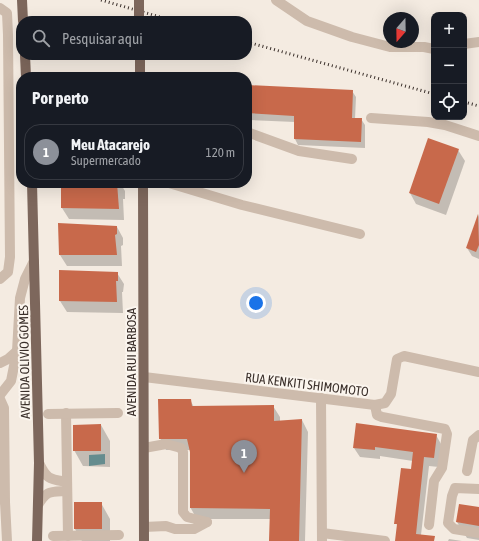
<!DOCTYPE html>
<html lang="pt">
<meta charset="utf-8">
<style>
:root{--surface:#171b24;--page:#20242c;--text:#f1f3f6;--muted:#9ea1a6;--line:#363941;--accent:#8c9099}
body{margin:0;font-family:"Asap Condensed",sans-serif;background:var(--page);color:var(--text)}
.controls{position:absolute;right:12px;top:12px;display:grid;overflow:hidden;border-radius:8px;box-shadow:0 4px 16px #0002}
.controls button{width:36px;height:36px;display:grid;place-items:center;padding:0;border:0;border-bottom:1px solid var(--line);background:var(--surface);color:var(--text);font:20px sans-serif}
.compass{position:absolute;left:383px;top:12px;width:36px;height:36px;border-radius:50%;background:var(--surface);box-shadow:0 4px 16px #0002;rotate:200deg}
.you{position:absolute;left:256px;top:303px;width:14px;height:14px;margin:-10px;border:3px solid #fff;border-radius:50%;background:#1a73e8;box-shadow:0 0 0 6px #1a73e833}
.badge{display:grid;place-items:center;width:26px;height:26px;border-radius:50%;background:var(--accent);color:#fff;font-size:13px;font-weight:700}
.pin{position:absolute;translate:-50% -33px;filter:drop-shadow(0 1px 2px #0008)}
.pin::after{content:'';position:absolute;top:21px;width:14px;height:12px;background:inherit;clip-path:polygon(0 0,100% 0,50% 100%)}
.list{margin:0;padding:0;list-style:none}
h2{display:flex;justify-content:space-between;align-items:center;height:52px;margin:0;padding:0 16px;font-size:17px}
h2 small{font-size:13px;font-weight:400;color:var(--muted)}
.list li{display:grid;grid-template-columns:26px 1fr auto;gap:12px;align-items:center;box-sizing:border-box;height:56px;margin:0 8px 8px;padding:0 8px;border:1px solid var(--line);border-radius:16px}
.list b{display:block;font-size:15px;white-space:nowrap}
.list p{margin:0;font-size:13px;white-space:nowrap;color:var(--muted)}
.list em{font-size:13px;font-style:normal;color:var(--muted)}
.icon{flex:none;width:22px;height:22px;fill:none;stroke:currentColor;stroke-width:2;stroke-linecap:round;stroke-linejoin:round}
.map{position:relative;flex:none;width:479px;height:541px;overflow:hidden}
.search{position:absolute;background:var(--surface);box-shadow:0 4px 16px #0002;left:16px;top:16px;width:236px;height:44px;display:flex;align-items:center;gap:10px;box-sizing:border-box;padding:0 14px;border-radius:16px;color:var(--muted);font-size:15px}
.panel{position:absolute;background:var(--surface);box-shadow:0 4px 16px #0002;left:16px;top:72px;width:236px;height:116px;border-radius:16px}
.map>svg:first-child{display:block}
</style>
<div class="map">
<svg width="479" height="541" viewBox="0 0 479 541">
<rect width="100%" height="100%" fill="#f4ebe1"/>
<polygon fill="#7fb0b2" points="105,454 105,464 89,466 89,455"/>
<g fill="#0003">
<polygon points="352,91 356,97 355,119 361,119 365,125 365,148 298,145 295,139 295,122 250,120 247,115 247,95"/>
<polygon points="458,150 465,161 446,215 416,204 410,193"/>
<polygon points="61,183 120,183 125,191 125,199 123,199 124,220 69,219 62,208"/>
<polygon points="479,214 479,259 472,256 467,248"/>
<polygon points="117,227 123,238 123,245 121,246 122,266 67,266 60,255"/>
<polygon points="60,271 117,273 124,284 123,292 122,292 123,313 67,312 60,301"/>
<polygon points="190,400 194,407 273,406 280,417 280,422 302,420 308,432 305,541 270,541 270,519 197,519 190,507 190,450 166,450 160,438"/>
<polygon points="101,425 110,441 110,467 83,466 74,450"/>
<polygon points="436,435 441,444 439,467 429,466 421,535 430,541 396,541 398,527 396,523 412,470 413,461 380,456 380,459 360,457 354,448"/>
<polygon points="101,503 110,519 110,541 82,541 75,529"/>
<polygon points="479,508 479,540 467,538 457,522"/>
<polygon points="449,539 462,541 448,541"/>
</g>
<g fill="#c8694b">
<polygon points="247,85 353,90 352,118 362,118 361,142 294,139 294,116 247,113"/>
<polygon points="428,138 459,149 439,204 409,193"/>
<polygon points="61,183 117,183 119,209 61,208"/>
<polygon points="478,214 479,245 476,252 466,248"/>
<polygon points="58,223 117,226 117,234 115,235 117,255 59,255"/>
<polygon points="59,270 118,272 118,281 116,281 117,302 59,301"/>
<polygon points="158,399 191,399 192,406 274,405 274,421 302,419 299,541 269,541 270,509 190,508 190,452 187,439 159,439"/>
<polygon points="356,423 437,434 434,458 424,457 416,534 435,536 434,541 395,541 397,524 394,524 401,468 411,469 413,452 375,447 375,450 353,448"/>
<polygon points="101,424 101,451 73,451 73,425"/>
<rect x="74" y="502" width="28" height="27"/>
<polygon points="459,504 479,507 479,526 456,522"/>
</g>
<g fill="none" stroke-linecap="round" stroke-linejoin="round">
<g stroke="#cdbbac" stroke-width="10">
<polyline points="276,0 307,21 352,37 390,47 424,47 434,49"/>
<polyline points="0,8 7,13 8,35 10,257 8,272 0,279"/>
<polyline points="464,44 479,42"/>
<polyline points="371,118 428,122 445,125 479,136"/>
<polyline points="247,132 299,151 352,159"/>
<polyline points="169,183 242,205 360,234"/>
<polyline points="0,363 8,359 17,351"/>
<polyline points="144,377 375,405 385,403 391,394 397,359 404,356 479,372"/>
<polyline points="0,395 11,381 17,351 20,298 25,279 34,261"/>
<polyline points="321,398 322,541"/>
<polyline points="0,399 4,408 5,502"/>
<polyline points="375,405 377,415 382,417 445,429 447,434 442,468 434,481 429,525"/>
<polyline points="66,413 68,536"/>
<polyline points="48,414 118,413"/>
<polyline points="144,448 166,444 181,448 183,452 183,512 187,517 207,522"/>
<path d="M39,463c8,17 11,16 28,19"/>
<polyline points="467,471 473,440 479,435"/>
<polyline points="479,489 455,488 452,496 448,523 454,529 479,533"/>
<polyline points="1,499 5,502 7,541"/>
<path d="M38,505c9,-15 12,-13 29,-14"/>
<polyline points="144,527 166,526 175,529 194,529 207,522"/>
<polyline points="322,533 385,541"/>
<polyline points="53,536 119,535"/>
</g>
<g stroke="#7d675c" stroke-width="10">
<polyline points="22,0 23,21"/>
<polyline points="25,55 26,77"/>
<polyline points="140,55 140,77"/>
<polyline points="32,183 39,463 37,541"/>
<polyline points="143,183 144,541"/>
</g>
<g stroke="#3b302b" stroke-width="3" stroke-dasharray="1 3" stroke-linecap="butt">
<polyline points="101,0 174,21"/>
<polyline points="247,42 434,94"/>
<polyline points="464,102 479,106"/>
</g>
<polyline stroke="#7d675c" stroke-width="10" points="139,0 139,21"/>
</g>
<g text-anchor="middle" stroke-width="4" stroke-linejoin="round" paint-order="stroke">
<g font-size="13" fill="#3b302b" stroke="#fbf5ee">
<text transform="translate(24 362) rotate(-91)" y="5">AVENIDA OLIVIO GOMES</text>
<text transform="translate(131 362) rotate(-90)" y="5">AVENIDA RUI BARBOSA</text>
<text transform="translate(307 384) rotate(7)" y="5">RUA KENKITI SHIMOMOTO</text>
</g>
</g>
</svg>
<div class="controls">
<button>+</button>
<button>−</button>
<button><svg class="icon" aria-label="locate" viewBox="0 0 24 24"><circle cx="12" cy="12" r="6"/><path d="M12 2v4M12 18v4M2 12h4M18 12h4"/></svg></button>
</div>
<svg class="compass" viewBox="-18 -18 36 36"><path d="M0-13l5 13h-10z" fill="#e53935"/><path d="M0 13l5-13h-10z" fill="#9ea1a6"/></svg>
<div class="you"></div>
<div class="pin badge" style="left:244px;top:473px">1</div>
<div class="search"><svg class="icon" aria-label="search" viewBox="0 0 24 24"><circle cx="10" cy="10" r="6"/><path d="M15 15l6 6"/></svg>Pesquisar aqui</div>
<section class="panel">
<h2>Por perto<small></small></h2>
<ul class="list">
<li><span class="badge">1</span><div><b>Meu Atacarejo</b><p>Supermercado</p></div><em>120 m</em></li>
</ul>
</section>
</div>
